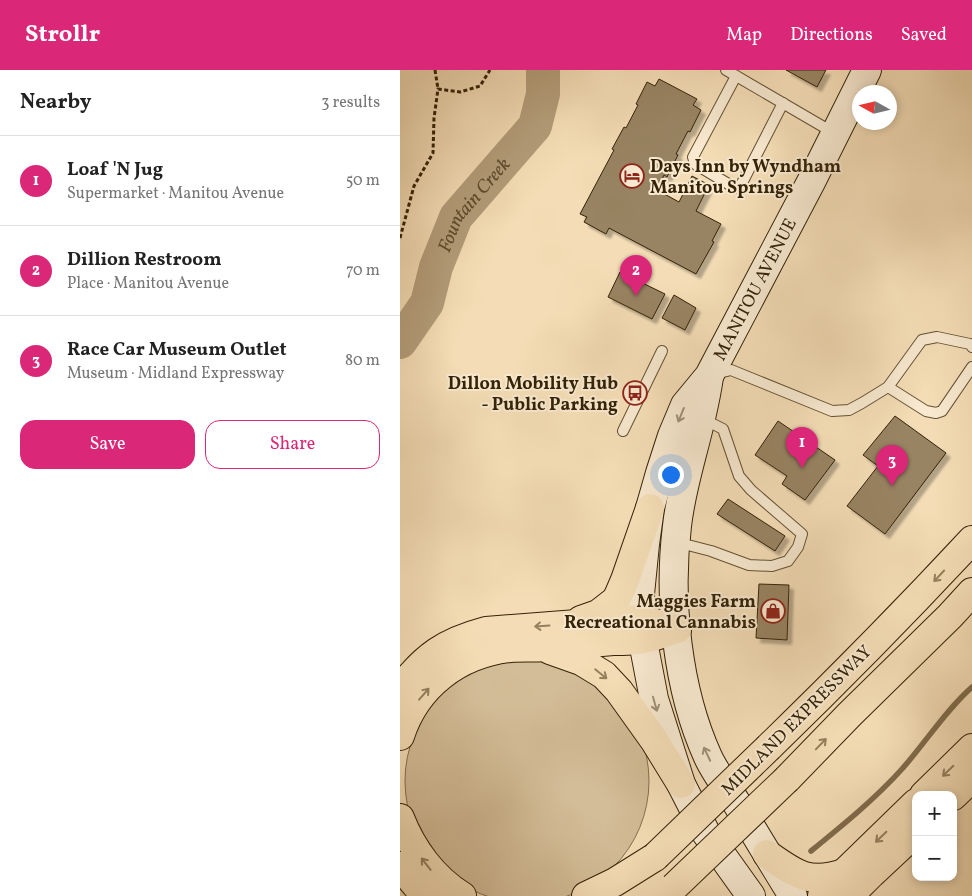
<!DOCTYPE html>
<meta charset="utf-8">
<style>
:root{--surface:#fff;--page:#f2f2f2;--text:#222;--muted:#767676;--line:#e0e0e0;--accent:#db2777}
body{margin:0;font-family:Vollkorn,serif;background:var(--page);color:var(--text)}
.controls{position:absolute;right:15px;bottom:15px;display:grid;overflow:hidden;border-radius:10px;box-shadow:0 2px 8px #0003}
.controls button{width:45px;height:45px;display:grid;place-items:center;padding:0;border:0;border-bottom:1px solid var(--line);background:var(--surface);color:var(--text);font:25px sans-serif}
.compass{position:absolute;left:452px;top:15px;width:45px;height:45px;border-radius:50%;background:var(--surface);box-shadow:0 2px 8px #0003;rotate:278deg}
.you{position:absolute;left:270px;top:404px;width:18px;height:18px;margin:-12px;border:4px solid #fff;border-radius:50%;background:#1a73e8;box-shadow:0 0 0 8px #1a73e833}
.badge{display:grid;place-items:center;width:32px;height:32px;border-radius:50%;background:var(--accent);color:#fff;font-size:16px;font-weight:700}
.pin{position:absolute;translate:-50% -41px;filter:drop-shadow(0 1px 2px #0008)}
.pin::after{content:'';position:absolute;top:26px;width:18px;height:15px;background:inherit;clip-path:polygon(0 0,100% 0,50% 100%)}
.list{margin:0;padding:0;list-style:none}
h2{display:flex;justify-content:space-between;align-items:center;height:65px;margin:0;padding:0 20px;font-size:21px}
h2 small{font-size:16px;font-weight:400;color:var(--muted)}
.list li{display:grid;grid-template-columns:32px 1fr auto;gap:15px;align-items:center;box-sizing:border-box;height:90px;padding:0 20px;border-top:1px solid var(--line)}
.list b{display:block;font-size:19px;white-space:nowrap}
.list p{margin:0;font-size:16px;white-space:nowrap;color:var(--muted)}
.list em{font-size:16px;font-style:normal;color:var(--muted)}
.actions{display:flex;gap:10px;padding:15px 20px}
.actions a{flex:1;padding:11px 0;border:1px solid var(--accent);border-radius:15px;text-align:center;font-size:18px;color:var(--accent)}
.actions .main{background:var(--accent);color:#fff}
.map{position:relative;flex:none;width:572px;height:826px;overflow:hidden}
header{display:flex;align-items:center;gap:30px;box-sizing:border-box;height:70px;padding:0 25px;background:var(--accent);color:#fff}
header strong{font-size:24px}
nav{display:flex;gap:28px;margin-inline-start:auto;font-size:18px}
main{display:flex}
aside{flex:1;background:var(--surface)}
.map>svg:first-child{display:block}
</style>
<header>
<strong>Strollr</strong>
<nav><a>Map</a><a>Directions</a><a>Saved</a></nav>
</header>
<main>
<aside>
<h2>Nearby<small>3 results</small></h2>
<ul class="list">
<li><span class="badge">1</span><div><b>Loaf 'N Jug</b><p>Supermarket · Manitou Avenue</p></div><em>50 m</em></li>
<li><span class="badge">2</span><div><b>Dillion Restroom</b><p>Place · Manitou Avenue</p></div><em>70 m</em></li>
<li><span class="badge">3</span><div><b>Race Car Museum Outlet</b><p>Museum · Midland Expressway</p></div><em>80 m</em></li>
</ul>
<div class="actions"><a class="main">Save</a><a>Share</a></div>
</aside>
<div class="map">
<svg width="572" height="826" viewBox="0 0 572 826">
<defs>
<filter id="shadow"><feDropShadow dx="4.5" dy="4.5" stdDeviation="1" flood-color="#0004"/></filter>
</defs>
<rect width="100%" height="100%" fill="#f4ddb6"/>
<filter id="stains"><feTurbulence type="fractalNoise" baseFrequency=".004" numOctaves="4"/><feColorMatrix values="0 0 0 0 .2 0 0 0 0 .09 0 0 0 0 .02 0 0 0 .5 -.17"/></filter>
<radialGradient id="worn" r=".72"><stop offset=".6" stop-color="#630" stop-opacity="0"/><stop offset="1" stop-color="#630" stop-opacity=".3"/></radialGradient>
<circle fill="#d3bd98" stroke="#847050" cx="127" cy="711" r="122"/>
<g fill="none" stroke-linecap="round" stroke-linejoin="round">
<path stroke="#806c4c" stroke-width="5.5" d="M411,781c32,-26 64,-52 91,-82 24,-27 43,-58 70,-82"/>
<path stroke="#b39d7a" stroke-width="34" id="s1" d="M0,272l27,-39 9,-36 20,-50 79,-91 8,-32v-24"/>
</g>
<g fill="#988362" stroke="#342207" filter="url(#shadow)">
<polygon points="386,0 426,0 417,17"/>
<polygon points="259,9 297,29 293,35 301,40 290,62 288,61 276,84 278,85 267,107 264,105 257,120 279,132 292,106 309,115 296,141 321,154 312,171 314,172 296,204 209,158 206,164 184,152 187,147 180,144 214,80 212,79 224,57 226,58 238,35 236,34 247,12 255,16"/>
<polygon points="220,202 265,224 252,249 208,227"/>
<polygon points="274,225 296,238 285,260 262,248"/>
<polygon points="495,346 546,383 485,464 447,436 478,396 463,385"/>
<polygon points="378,351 435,390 405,430 382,414 387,406 355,385"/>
<polygon points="328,429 385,466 375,481 317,444"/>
<polygon points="359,514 389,515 387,570 356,568"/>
</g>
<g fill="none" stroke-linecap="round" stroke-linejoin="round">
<g stroke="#645133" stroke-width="12">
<g id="service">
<polyline points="326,0 434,63"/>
<polyline points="336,6 293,87 295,94 335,118 340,117 383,33"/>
<polyline points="315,304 331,300 432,341 449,340 462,333 488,317 522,270 537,267 570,274 572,277"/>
<polyline points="488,317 526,341 536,343 542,341 572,297"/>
<polyline points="223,361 262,281"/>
<polyline points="276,472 311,481 349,495 372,496 388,491 398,477 402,464 351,420 339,406 323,359 303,349"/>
</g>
</g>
<g stroke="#342207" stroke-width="30">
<g id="secondary">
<path d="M309,307c-2,14 -5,28 -8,41 -8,36 -20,71 -24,108 -9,73 0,163 31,231 7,15 18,30 28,45 19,32 38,63 57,94"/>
<path id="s2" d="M351,826l-45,-63 -25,-49 -27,-85 -9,-47 -4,-33 -1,-25 5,-50 5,-36 10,-35 12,-37 13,-31 24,-29 102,-194 56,-112"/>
</g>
</g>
<g stroke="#342207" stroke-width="30">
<g id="trunk">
<polyline points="181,550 198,544 216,530 219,524 225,510 250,438"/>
<polyline points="150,580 181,591 204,605 219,621 254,670 281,714"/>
<path d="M0,619c25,-33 45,-47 86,-58l155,-12 36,10"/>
<path d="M0,666c16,-50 58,-82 110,-88 11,-1 23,0 35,-1 22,-2 45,-4 68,-6 10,0 21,0 31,-2 11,-2 22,-7 33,-10"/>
<path d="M369,677c69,-67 137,-136 203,-207"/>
<polyline points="387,709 450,644 550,546 572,522"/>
<polyline points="524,725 572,678"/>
<polyline points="553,726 572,708"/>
<path d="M0,748c12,31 33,60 62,78"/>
<path d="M367,784c28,20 42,31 77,19"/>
<polyline points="0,796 25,826"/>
<polyline points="186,826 215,812 255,787"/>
<polyline points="422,826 444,803 516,733"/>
<polyline points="449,826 471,804 516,762"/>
</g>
</g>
<g stroke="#342207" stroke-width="3" stroke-dasharray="4 2.5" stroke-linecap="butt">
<polyline points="35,0 38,19"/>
<polyline points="0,168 14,116 33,83 34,48 38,19 60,22 80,16 90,0"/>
</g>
<use href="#service" stroke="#f8e9d0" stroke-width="10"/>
<use href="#secondary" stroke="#f8e9d0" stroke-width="28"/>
<use href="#trunk" stroke="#f4ddb6" stroke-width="28"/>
<g stroke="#342207" stroke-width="30" stroke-linecap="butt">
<g id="trunk-bridge">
<polyline points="255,787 369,677"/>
<polyline points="274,817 387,709"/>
</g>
</g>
<use href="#trunk-bridge" stroke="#f4ddb6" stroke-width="28"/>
</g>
<defs><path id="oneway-shaft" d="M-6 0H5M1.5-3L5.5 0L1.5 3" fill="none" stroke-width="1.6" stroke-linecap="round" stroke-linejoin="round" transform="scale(1.25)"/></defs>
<g stroke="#a08f76">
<use href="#oneway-shaft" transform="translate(281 345) rotate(112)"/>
<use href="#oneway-shaft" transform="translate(255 634) rotate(74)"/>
<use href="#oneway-shaft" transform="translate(307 684) rotate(-115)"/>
</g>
<g stroke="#94805e">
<use href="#oneway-shaft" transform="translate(539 506) rotate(133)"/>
<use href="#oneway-shaft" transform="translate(142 556) rotate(176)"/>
<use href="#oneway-shaft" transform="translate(201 604) rotate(39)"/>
<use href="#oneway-shaft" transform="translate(24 624) rotate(-49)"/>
<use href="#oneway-shaft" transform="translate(421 674) rotate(-46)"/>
<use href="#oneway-shaft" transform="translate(548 701) rotate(136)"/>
<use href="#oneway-shaft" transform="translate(481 767) rotate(136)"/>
<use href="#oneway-shaft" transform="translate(26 794) rotate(-128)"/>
</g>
<defs>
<g id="hotel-ring" transform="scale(1.25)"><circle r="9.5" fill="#f8e9d0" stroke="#8f2418" stroke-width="1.5"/><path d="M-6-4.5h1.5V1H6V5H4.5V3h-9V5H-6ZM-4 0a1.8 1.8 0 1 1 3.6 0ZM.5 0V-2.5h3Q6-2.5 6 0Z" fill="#8f2418"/></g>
<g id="bus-ring" transform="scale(1.25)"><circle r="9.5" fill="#f8e9d0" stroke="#8f2418" stroke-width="1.5"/><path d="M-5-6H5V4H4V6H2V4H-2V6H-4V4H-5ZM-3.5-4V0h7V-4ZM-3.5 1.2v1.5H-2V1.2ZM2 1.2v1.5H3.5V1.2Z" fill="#8f2418"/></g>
<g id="shop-ring" transform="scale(1.25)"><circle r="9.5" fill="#f8e9d0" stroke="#8f2418" stroke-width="1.5"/><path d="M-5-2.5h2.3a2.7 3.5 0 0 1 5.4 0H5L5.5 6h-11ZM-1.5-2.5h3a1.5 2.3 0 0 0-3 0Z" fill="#8f2418"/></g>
</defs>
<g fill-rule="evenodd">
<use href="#hotel-ring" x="232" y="106"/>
<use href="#bus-ring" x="235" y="323"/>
<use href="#shop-ring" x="373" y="541"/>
</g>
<g text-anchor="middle" stroke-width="4" stroke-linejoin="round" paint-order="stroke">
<g font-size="18" font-weight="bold" fill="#342207" stroke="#f8e9d0" text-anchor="end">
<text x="250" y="102" text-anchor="start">Days Inn by Wyndham<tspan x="250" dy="21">Manitou Springs</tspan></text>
<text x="218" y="319">Dillon Mobility Hub<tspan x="218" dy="21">- Public Parking</tspan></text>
<text x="356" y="537">Maggies Farm<tspan x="356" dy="21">Recreational Cannabis</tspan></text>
</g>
<g font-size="18" fill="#342207" stroke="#f8e9d0">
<text dy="6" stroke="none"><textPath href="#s2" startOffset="659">MANITOU AVENUE</textPath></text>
<text transform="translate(396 650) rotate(-45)" y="6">MIDLAND EXPRESSWAY</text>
</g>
<g font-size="19" font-style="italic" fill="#604d2f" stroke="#f8e9d0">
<text dy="7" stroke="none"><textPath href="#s1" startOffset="158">Fountain Creek</textPath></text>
</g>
</g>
<rect width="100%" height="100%" filter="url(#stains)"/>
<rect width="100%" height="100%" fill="url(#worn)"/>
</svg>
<div class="controls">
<button>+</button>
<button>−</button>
</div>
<svg class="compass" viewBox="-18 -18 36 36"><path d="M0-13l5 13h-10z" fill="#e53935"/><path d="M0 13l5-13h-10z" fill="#767676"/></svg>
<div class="you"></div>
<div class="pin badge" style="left:402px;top:398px">1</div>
<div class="pin badge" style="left:236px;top:226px">2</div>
<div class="pin badge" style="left:492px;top:416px">3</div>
</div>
</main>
